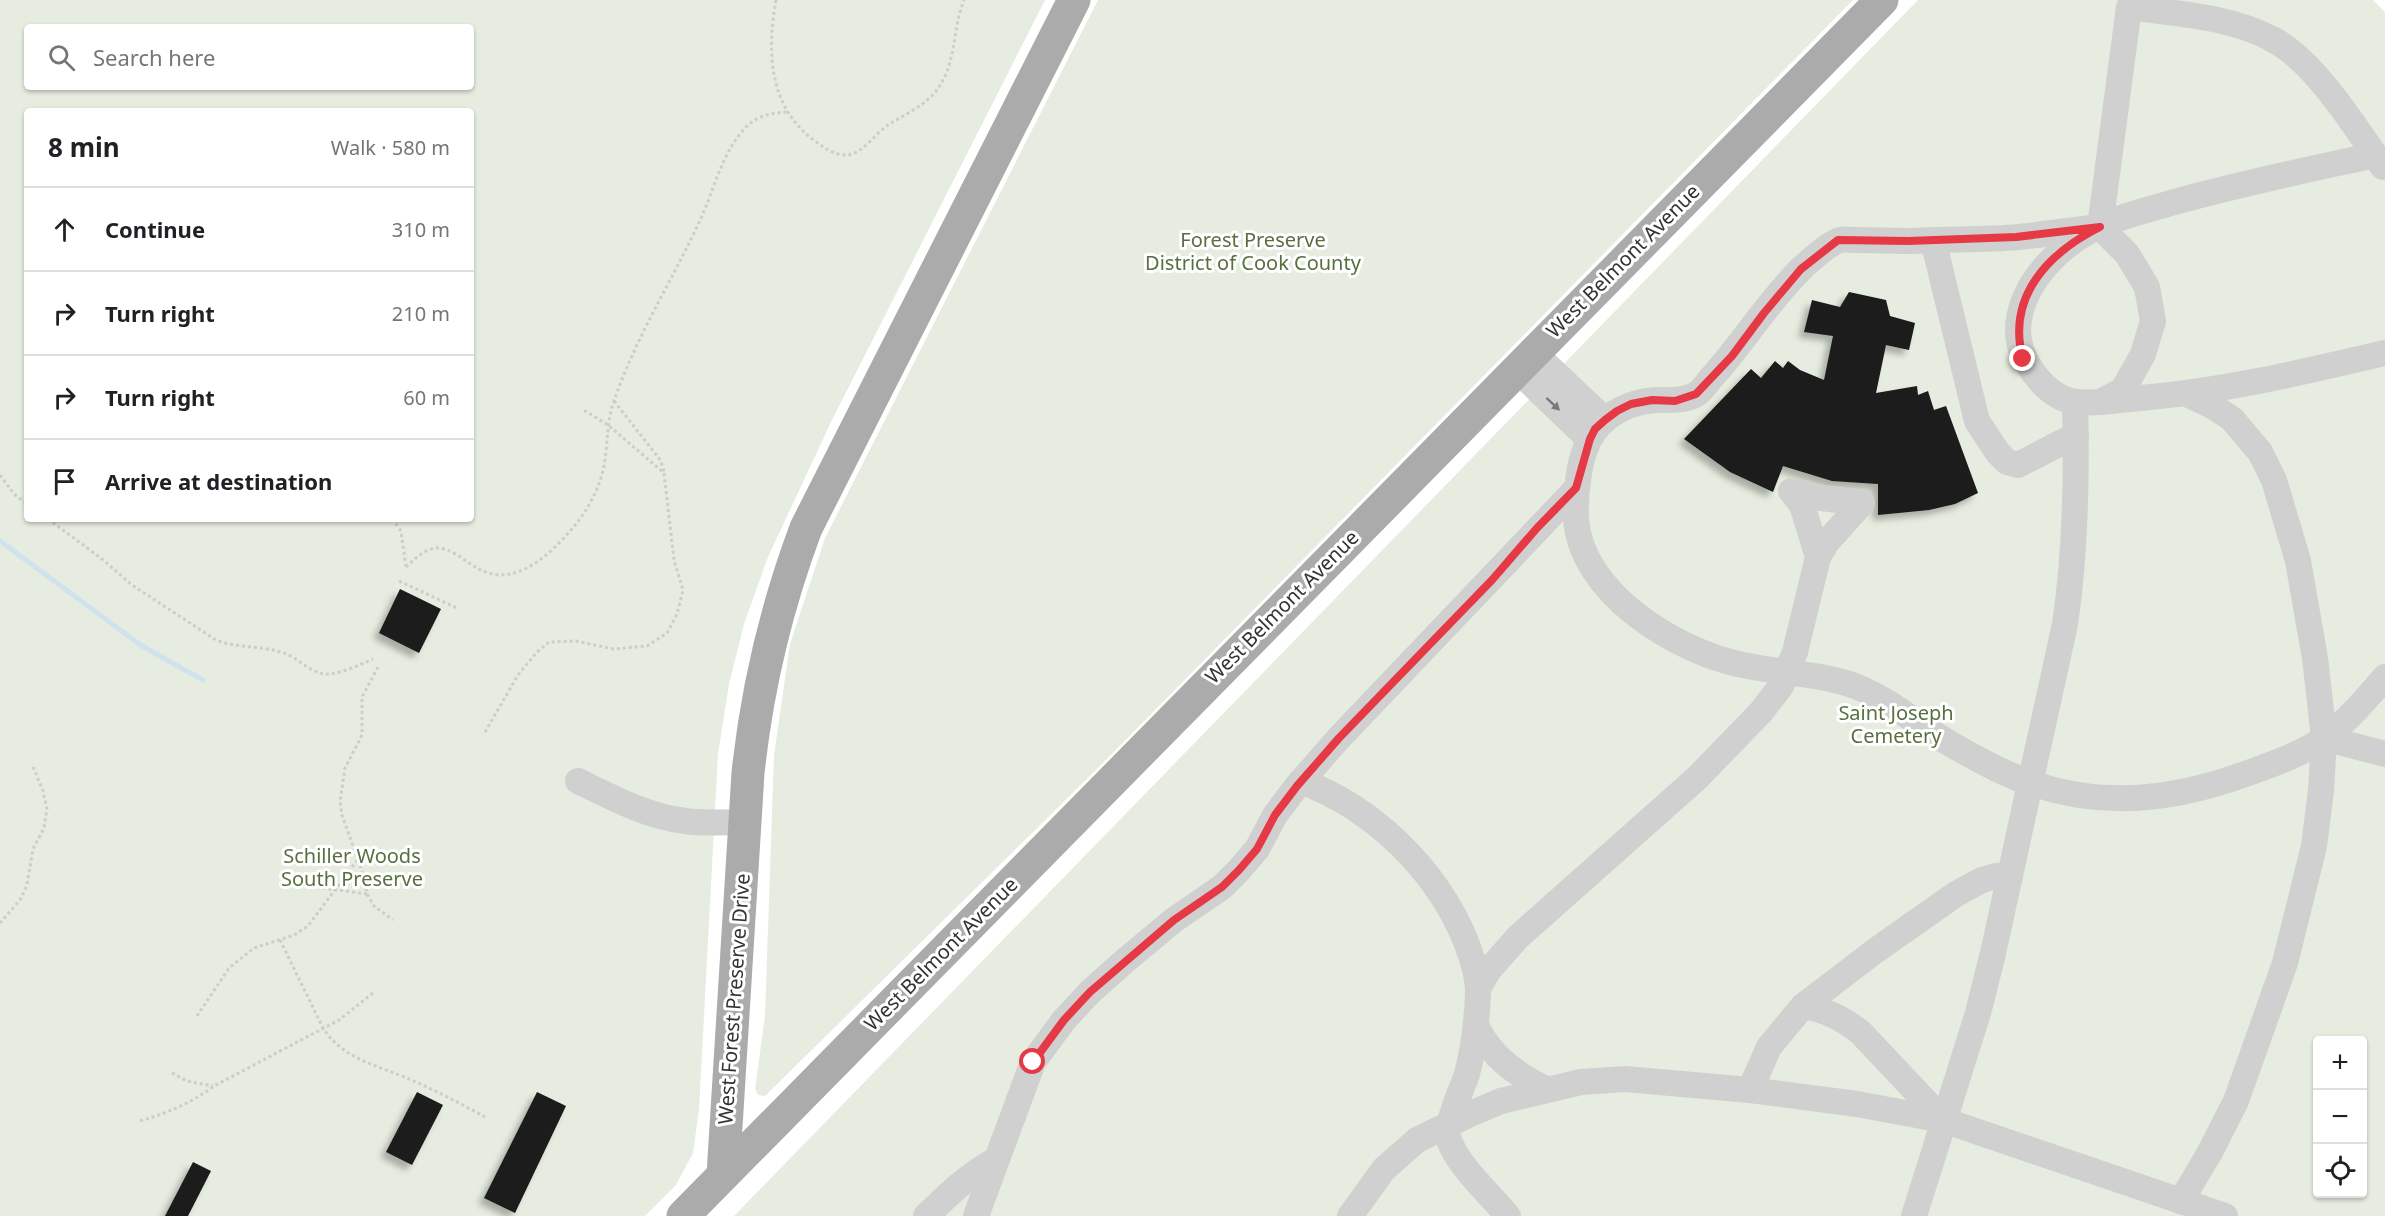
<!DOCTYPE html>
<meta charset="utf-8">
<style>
:root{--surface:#fff;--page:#f2f2f2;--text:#202124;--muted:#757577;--line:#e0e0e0}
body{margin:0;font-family:"Noto Sans",sans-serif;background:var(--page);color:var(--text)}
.controls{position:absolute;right:18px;bottom:18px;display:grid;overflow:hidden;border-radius:6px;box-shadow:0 2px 4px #0004}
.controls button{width:54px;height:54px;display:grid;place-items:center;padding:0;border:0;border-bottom:2px solid var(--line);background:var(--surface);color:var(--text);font:30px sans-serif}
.stop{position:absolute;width:18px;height:18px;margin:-14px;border:4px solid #e63946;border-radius:50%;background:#fff}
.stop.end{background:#e63946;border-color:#fff;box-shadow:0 2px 6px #0008}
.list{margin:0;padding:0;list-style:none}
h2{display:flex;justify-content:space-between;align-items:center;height:78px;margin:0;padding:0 24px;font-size:26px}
h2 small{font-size:20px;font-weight:400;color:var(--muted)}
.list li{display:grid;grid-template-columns:39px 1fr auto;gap:18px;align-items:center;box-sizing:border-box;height:84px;padding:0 24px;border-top:2px solid var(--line)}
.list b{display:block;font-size:22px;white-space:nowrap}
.list em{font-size:20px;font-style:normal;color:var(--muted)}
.icon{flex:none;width:33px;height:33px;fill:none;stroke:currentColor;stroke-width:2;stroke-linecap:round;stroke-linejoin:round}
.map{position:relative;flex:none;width:2385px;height:1216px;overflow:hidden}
.search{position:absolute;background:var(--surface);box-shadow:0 2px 4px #0004;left:24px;top:24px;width:450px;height:66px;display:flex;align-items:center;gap:15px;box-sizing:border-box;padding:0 21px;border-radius:6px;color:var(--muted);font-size:22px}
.panel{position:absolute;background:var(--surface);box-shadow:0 2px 4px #0004;left:24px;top:108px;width:450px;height:414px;border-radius:6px}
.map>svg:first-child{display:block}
</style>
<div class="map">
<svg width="2385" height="1216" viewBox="0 0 2385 1216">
<defs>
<filter id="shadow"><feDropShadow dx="-5.5" dy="5.5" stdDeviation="3" flood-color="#0004"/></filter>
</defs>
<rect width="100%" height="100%" fill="#fff"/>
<g fill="#e6ecdf" fill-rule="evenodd">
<path d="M0,0h1045l-213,420 -64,137 -24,67 -15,60 -11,70 -19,355 -6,44 -17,32 -31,31h-645zM27,27h444v60h-444zM27,111h444v408h-444z"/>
<polygon points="1098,0 1853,0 1099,767 765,1096 758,1095 755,1089 765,1016 774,755 790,644 825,538"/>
<path d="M1918,0h455l12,12v1204h-1651zM2318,1040h44v154h-44z"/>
</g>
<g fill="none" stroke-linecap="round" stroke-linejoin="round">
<polyline stroke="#cfe2ee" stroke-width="5" points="0,541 142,646 203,680"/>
</g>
<g fill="#1a1a1a" filter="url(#shadow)">
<polygon points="1849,292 1886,300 1890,316 1915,323 1909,350 1886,345 1876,393 1917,386 1918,395 1928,391 1934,410 1946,406 1978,493 1955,504 1929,510 1878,515 1878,484 1832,481 1783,466 1773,492 1730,472 1684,439 1751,369 1761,378 1775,361 1783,368 1788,361 1800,370 1824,380 1833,336 1804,332 1812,300 1840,307"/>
<polygon points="400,589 441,609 419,653 379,633"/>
<polygon points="417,1092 443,1105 412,1165 386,1152"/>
<polygon points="537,1092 566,1106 515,1213 484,1198"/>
<polygon points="193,1162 211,1171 188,1216 165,1216"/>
</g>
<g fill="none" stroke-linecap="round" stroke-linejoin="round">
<g stroke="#cdcdcd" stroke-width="3" stroke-dasharray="3 3" stroke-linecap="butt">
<path d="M776,0c-9,51 -8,107 39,141 9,7 21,15 33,14 15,-2 28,-22 40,-30 16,-10 36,-19 48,-34 21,-26 16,-62 28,-91"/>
<polyline points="614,401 661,461 664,472"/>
<polyline points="0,475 14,494 27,504"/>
<path d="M48,519l54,40 30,26 84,55c23,9 48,5 70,14 14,5 26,21 42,20 15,-1 31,-9 45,-15"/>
<polyline points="392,519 401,531 406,567"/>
<path d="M406,567c9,-8 18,-18 31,-19 14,0 28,13 40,20 38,23 77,-17 99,-44 15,-19 26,-41 29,-65 3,-20 2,-39 9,-58 22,-65 60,-123 88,-185 13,-30 21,-65 44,-89 12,-12 26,-14 42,-15"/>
<polyline points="399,581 459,609"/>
<polyline points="378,667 362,697 362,735 345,768 340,802 342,815 364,877 367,894 374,906 393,920"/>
<polyline points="485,732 518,675 537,652 549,642 576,641 613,649 647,646 667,633 677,614 683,590 674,560 664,473 608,425 582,409"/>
<polyline points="308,877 323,888 367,894"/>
<polyline points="0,923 20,900 27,885 33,849 44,828 47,809 43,791 32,764"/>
<path d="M280,940l43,88c22,34 60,38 95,55 23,10 45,22 67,34"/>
<polyline points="197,1016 229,968 254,948 294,935 308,926 358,859"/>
<polyline points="172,1073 187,1081 213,1086"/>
<path d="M140,1121c28,-8 51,-18 74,-35l125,-66 34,-27"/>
</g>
<g stroke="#d0d0d0" stroke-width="26">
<path d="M2385,165l-10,-10c-68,15 -137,29 -204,48 -31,9 -66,17 -93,35 -30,20 -59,53 -60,92 0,30 27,67 58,72 20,2 43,-2 64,-4 83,-7 164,-26 245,-45"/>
<path d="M2100,227c-27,3 -54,7 -81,10 -35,3 -71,2 -106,4 -19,0 -38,-1 -57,-1 -5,0 -11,-1 -16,0 -9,2 -32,22 -39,29 -33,32 -57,73 -88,107 -5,5 -10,14 -16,18 -12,7 -27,6 -40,6 -24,1 -49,12 -63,32 -15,20 -19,61 -18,86 4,75 101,134 167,147 37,8 75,8 112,21 23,9 43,23 63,37 24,17 51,32 77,45 85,42 166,37 253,5 25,-9 51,-18 74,-33 23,-16 45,-42 63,-63"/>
<path d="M2100,227l29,-220c47,7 100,9 143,32 42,21 84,89 111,128"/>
<polyline points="2100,227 2127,254 2147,287 2153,321 2143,354 2123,390 2102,401"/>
<polyline points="1933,240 1977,421 1998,453 2007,462 2018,465 2076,435"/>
<polyline points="1533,352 1605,420"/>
<polyline points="1516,369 1589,439"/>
<polyline points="2324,738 2385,754"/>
<path d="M578,781c35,17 68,35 107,40 20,3 41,1 60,1"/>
<path d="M1301,781c72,27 134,87 164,158 6,16 13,35 13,53 -1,28 -4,55 -11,82 -7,20 -17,40 -20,61 10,31 40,56 61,81"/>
<polyline points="1478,989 1488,971 1518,937 1697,778 1761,712 1781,686 1795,652 1818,557 1827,542 1862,503 1814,497 1791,491 1802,505 1818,557"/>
<path d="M1803,1006c23,4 40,12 58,27l82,87"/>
<path d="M1476,1025c14,31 40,50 70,64"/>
<polyline points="1750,1090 1769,1047 1803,1006 1875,951 1956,894 1982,880 1996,876 2010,877"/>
<polyline points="2181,1201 2210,1152 2236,1101 2285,963 2314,846 2321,791 2324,738 2315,658 2298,561 2274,480 2260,452 2232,419 2214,407 2187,394"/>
<path d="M926,1216c22,-21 43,-42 70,-56"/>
<polyline points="976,1216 1033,1062 1064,1020 1090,992 1127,959 1174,920 1222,887 1239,870 1257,849 1275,815 1297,786 1339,738 1577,488"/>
<polyline points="1350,1216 1384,1169 1417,1140 1470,1114 1501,1101 1581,1082 1625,1079 1750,1090 1857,1104 1943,1120 2225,1216"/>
<path d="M1914,1216l64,-203 15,-60 72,-329c11,-74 12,-148 10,-222"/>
</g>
<g stroke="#ababab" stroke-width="33">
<path d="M723,1175l25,-402c9,-85 28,-165 58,-245l268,-528"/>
<polyline points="683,1216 1882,0"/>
</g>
</g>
<defs><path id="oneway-solid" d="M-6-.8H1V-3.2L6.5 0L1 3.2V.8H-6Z" transform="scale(1.5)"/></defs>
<use fill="#7a7a7a" href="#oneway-solid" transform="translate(1553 404) rotate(43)"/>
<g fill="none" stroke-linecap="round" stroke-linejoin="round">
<path stroke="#e63946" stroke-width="8" d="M1033,1062l31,-42 26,-28 84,-72 48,-33 17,-17 18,-21 18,-34 22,-29 42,-48 153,-158 45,-52 39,-40 14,-49 5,-10 10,-9 12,-9 14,-7 21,-4 23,1 21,-7 36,-38 32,-43 37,-44 37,-29 70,1 108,-4 84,-10c-52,26 -94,70 -77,132"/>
</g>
<g text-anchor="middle" stroke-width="6" stroke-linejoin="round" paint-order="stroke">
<g font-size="20" fill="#56703f" stroke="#fff">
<text x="1253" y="247">Forest Preserve<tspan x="1253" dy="23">District of Cook County</tspan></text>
<text x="1896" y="720">Saint Joseph<tspan x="1896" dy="23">Cemetery</tspan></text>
<text x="352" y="863">Schiller Woods<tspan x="352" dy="23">South Preserve</tspan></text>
</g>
<g font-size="20" fill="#333" stroke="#fff">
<text transform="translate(1623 261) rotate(-45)" y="7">West Belmont Avenue</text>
<text transform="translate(1282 607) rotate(-45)" y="7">West Belmont Avenue</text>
<text transform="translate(941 954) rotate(-45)" y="7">West Belmont Avenue</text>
<text transform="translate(734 999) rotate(-86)" y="7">West Forest Preserve Drive</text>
</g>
</g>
</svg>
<div class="controls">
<button>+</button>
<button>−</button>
<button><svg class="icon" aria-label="locate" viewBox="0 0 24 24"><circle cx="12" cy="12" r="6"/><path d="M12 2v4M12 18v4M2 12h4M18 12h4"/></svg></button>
</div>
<div class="stop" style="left:1033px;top:1062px"></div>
<div class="stop end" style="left:2023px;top:359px"></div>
<div class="search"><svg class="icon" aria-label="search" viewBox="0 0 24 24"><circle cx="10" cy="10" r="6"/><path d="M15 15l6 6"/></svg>Search here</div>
<section class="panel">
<h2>8 min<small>Walk · 580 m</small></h2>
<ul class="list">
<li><svg class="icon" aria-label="ahead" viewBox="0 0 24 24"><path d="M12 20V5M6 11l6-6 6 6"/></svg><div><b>Continue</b></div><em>310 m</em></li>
<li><svg class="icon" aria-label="right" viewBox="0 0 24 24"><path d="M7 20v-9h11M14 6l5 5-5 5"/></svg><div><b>Turn right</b></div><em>210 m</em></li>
<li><svg class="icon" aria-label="right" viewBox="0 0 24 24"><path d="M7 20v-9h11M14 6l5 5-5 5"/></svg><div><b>Turn right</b></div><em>60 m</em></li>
<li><svg class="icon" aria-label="arrive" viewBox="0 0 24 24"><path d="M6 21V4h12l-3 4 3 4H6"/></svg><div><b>Arrive at destination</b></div></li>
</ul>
</section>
</div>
